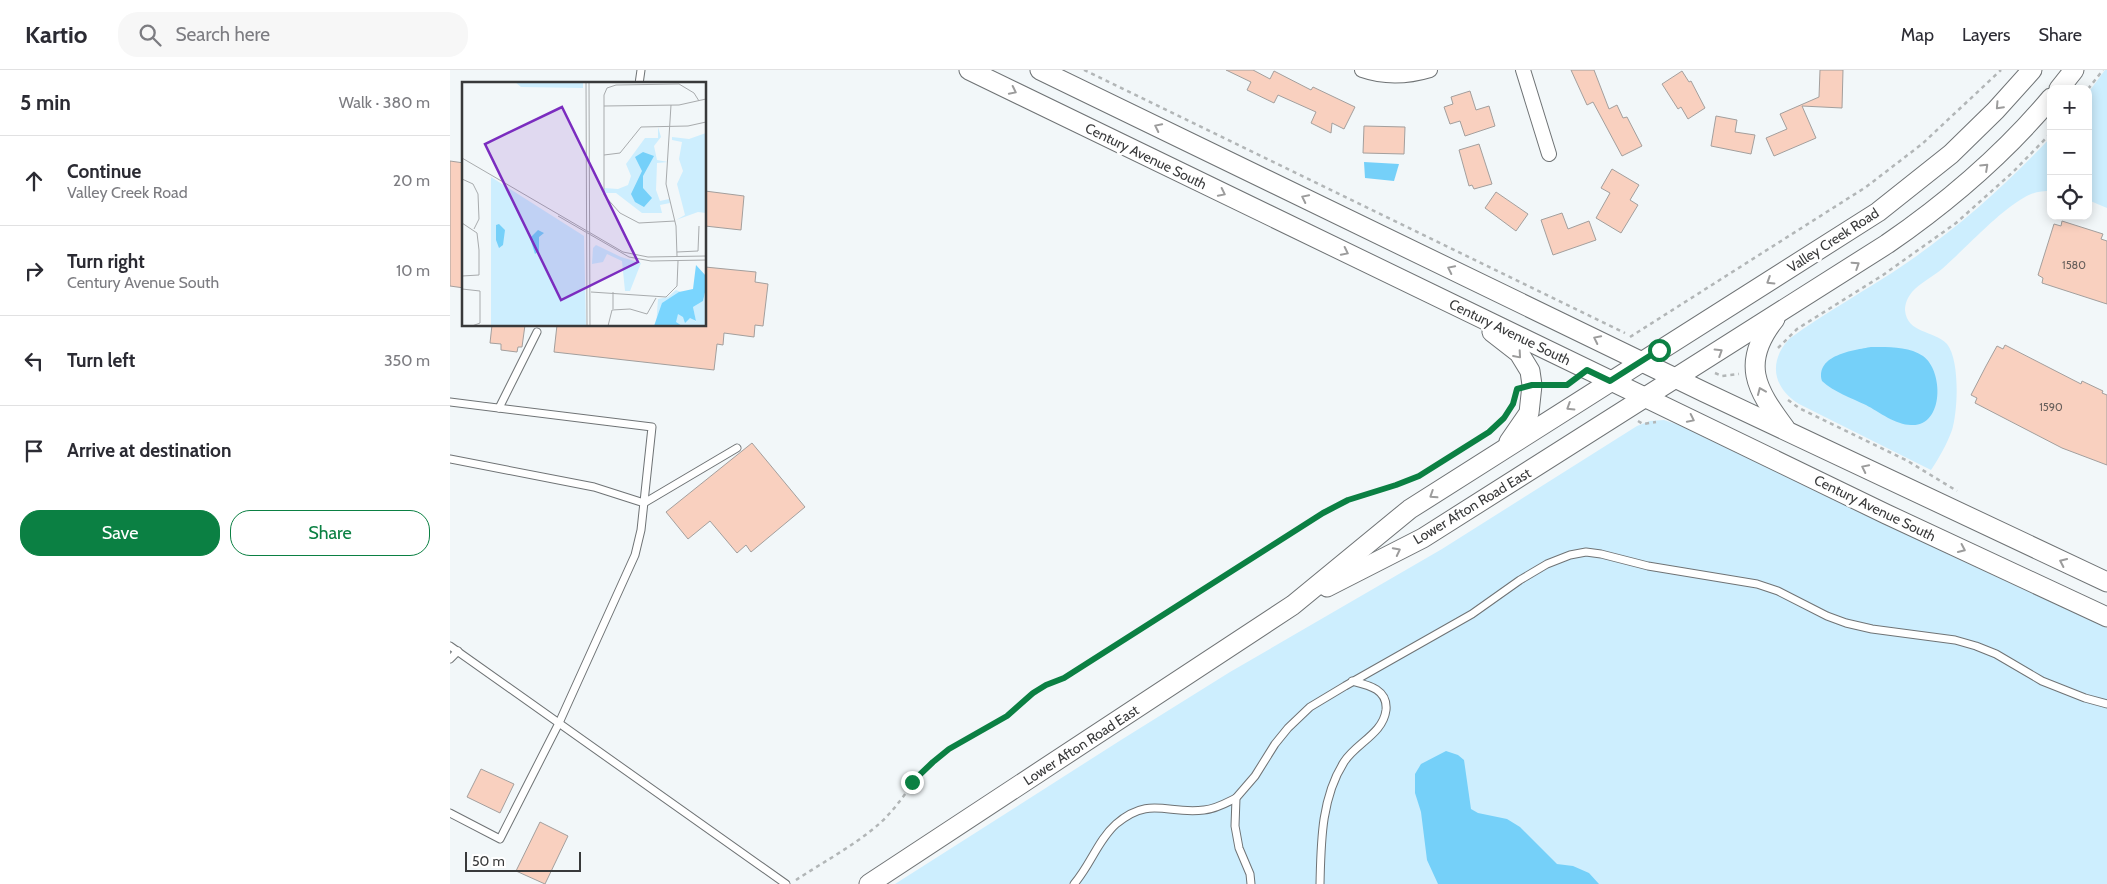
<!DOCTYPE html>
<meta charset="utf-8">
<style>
:root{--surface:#fff;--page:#f7f7f7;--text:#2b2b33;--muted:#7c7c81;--line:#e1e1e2;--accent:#0b8043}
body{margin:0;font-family:Cabin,sans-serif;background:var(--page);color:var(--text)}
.controls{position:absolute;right:15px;top:15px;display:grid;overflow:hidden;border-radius:10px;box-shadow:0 2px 12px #0003}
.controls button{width:45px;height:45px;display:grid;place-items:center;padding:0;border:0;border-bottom:1px solid var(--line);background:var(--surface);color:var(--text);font:25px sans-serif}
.scale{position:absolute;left:15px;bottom:12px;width:116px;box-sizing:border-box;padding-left:5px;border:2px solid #38393a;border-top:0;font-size:14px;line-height:18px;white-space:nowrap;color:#38393a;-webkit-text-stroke:4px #fff;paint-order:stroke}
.stop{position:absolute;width:15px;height:15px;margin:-11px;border:4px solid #0b8043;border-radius:50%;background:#fff}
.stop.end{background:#0b8043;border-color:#fff;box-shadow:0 1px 5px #0008}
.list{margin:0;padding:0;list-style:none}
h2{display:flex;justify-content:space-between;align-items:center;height:65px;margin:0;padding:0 20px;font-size:21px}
h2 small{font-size:16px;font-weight:400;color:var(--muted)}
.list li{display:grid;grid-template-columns:32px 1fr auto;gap:15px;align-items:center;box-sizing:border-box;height:90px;padding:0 20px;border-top:1px solid var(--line)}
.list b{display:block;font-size:19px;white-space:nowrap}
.list p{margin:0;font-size:16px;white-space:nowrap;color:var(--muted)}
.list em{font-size:16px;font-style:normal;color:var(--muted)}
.actions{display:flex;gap:10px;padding:15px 20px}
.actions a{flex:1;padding:11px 0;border:1px solid var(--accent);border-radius:20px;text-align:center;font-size:18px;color:var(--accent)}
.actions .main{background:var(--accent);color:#fff}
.icon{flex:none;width:28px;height:28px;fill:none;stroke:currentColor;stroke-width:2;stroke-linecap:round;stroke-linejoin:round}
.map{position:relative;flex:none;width:1657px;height:814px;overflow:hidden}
header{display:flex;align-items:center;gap:30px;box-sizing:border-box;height:70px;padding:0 25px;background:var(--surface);border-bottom:1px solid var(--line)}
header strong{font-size:24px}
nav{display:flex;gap:28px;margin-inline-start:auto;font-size:18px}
.search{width:350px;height:45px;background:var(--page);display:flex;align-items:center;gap:12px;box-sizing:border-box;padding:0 18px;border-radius:20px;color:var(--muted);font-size:19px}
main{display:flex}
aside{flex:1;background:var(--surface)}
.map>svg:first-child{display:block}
</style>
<header>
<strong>Kartio</strong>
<div class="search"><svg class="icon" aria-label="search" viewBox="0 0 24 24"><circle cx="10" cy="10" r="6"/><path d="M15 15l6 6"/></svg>Search here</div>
<nav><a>Map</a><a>Layers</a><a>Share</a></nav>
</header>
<main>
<aside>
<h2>5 min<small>Walk · 380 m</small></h2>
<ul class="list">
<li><svg class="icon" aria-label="ahead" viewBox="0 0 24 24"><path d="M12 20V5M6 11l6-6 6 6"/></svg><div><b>Continue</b><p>Valley Creek Road</p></div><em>20 m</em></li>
<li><svg class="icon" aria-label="right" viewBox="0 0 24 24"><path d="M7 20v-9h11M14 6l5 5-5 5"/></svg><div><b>Turn right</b><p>Century Avenue South</p></div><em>10 m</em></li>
<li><svg class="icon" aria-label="left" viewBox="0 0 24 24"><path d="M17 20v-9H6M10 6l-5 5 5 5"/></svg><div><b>Turn left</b></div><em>350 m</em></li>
<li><svg class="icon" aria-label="arrive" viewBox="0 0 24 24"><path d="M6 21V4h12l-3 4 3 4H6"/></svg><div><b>Arrive at destination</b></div></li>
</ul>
<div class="actions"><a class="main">Save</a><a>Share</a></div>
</aside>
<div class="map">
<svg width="1657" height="814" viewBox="0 0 1657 814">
<rect width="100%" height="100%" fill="#f2f7f9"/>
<g fill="#cdeefe">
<polygon points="1655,0 1657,0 1657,138 1638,130 1638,23"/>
<path d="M1601,67v54c-9,0 -18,1 -26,6 -27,15 -59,51 -83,72 -10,8 -22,14 -30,23 -4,5 -7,11 -7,18 2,24 29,20 42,34 13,16 11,67 5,86 -5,14 -13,28 -21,40l-132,-66c-26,-16 -31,-42 -10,-65 38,-28 80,-50 119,-77 52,-36 99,-78 143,-125z"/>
<polygon points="1214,350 1229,355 1502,486 1657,558 1657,814 445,814 671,670 780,602 992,479 1187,356 1200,351"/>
</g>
<g fill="#75d0f9">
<polygon points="914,92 949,94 944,111 915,108"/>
<path d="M1421,277c17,0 37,-1 52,9 21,15 21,71 -12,69 -15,0 -32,-13 -45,-20 -15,-7 -32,-13 -44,-24 -7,-26 32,-31 49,-34z"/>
<polygon points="996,681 1008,685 1014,690 1021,739 1028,743 1057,749 1070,757 1107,794 1123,796 1139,803 1149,814 988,814 977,790 971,742 965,723 965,704 971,694"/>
</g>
<g fill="#f9d0bf" stroke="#a39f9d">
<polygon points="776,0 803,0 820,9 824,1 861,20 863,17 905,37 894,59 882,53 881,63 861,53 866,42 828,25 824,33 797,20 801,12"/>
<polygon points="1121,0 1144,0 1159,39 1167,35 1173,48 1177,47 1192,76 1172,86 1143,32 1137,35"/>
<polygon points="1370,0 1393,0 1392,38 1352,36 1366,68 1324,86 1316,68 1337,59 1330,44 1369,27"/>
<polygon points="1232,1 1239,12 1241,11 1255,38 1238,49 1231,37 1228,39 1212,14"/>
<polygon points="1020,21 1026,40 1039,36 1045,56 1015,66 1010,51 1000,54 994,37 1003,34 1001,27"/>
<polygon points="1266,46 1287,50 1285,62 1305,65 1301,84 1261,76"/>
<polygon points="914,56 955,57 954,84 913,83"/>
<polygon points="1029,74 1042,114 1024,119 1022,115 1019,116 1009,80"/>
<polygon points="0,91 14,93 14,218 0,216"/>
<polygon points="1162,99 1189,115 1180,130 1188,135 1171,163 1146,148 1160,123 1151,118"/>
<polygon points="255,121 294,126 291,160 255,156"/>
<polygon points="1046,122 1078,144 1066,161 1035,138"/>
<polygon points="1112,143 1118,159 1139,151 1146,170 1103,185 1091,150"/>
<polygon points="1612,151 1653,164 1651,169 1657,171 1657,234 1592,213 1593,208 1588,205 1604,154 1611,156"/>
<polygon points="255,197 306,202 305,212 318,214 313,256 305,255 304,267 274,263 273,275 267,274 264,300 104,282 107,255 255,255"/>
<polygon points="42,255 75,255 72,277 68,277 67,282 51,280 51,274 40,273"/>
<polygon points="1555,275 1631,314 1632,311 1653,321 1652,323 1657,325 1657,395 1612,378 1525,333 1527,328 1521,325 1536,296 1547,276 1553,279"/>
<polygon points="302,373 355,437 301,482 296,475 287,483 260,451 238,469 216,442"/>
<polygon points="31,699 64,714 50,743 17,727"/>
<polygon points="90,752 118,766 95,814 66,801"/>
</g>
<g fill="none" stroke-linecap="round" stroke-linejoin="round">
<g stroke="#6f7375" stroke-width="9">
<g id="service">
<polyline points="189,14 191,0"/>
<polyline points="0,332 202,357 191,460 185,485 109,653 50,769 0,743"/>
<polyline points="49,338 87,262"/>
<polyline points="0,389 144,417 194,433 287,378"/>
<polyline points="0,576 336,814"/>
<polyline points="0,589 8,581"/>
<path d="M624,814c16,-18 24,-44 42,-60 34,-29 52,-9 88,-14 12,-1 22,-7 32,-12"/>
<polyline points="801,814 800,804 789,778 785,756 786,728 805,706 825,674 838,658 860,637 895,616 1022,544 1070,510 1097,494 1120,485 1136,482 1151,484 1198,496 1307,514 1328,521 1377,546 1396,553 1422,559 1505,570 1526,576 1546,584 1592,611 1635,628 1657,634"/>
<path d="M870,814c1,-41 1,-86 24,-122 12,-19 39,-28 42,-52 2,-21 -18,-25 -34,-29"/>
</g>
</g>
<g stroke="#6f7375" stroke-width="16">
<g id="minor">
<path d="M912,0c23,8 45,7 68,0"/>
<polyline points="1073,0 1099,84"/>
</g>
</g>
<g stroke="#6f7375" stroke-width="21">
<g id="secondary">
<polyline points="519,0 1436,444 1657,547"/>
<polyline points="590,0 1254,322 1657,512"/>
<polyline points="1609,19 1624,0"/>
<path d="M1325,249c-35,44 -19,70 10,109"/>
<polyline points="1042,262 1069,283 1080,301 1082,315 1079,343 1059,372"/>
<path d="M877,517l96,-49 464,-294c61,-42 116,-89 164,-146"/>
<polyline points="419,814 843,535 960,439 1428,142 1501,84 1546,40 1582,0"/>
</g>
</g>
<g stroke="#b2b6b7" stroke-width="2.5" stroke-dasharray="4 4" stroke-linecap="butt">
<polyline points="634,0 1175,263"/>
<polyline points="1638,19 1653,0"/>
<polyline points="1180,267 1416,117 1472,74 1551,0"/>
<polyline points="1328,278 1347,259 1433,205 1506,153 1563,102 1601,63"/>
<polyline points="1265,303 1272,306 1289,304"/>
<polyline points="1099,315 1117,315 1122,311"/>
<polyline points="1338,330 1349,338 1456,390 1507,421"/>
<polyline points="1188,351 1193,354 1206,352"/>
<path d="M346,810c27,-18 72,-42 93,-66 16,-17 25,-36 44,-52 22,-20 51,-29 75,-46 22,-17 28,-27 56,-38l259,-165 24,-13 50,-15 22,-9 70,-44 14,-13"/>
</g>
<use href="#service" stroke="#fff" stroke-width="7"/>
<use href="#minor" stroke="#fff" stroke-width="14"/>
<use href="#secondary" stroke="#fff" stroke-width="19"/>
</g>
<defs><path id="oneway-chevron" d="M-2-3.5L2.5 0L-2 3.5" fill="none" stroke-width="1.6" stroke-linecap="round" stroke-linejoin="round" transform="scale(1.25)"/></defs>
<g stroke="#9c9c9c">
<use href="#oneway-chevron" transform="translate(563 21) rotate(26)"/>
<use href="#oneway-chevron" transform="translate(1549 36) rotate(133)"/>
<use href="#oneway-chevron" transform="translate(708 57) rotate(-154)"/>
<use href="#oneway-chevron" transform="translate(1535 97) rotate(-43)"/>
<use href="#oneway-chevron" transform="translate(772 123) rotate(26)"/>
<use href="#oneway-chevron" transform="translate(855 128) rotate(-154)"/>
<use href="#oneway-chevron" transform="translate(895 182) rotate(26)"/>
<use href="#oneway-chevron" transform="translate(1406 195) rotate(-33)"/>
<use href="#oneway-chevron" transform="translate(1001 199) rotate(-154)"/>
<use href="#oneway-chevron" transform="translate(1320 211) rotate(148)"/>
<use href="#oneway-chevron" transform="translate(1147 269) rotate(-154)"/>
<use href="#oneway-chevron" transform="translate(1269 282) rotate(-32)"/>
<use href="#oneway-chevron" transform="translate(1068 285) rotate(49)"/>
<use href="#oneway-chevron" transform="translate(1311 321) rotate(-113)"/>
<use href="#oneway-chevron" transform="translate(1120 337) rotate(148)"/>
<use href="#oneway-chevron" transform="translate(1241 349) rotate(26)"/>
<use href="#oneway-chevron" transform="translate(1415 398) rotate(-154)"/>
<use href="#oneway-chevron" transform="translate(983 425) rotate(147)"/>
<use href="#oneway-chevron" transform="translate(1512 479) rotate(25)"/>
<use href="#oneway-chevron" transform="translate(947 481) rotate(-27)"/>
<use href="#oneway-chevron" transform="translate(1613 492) rotate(-155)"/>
</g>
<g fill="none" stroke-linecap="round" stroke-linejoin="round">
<polyline stroke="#0b8043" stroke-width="6" points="462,712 483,692 499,679 557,646 583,623 596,615 614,608 873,443 898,430 946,415 969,406 1039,362 1054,348 1063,334 1067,319 1082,315 1117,315 1137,300 1160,311 1209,280"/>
</g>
<g text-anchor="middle" stroke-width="5" stroke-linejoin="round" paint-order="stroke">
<g font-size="11" fill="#685f5b">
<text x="1624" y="199">1580</text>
<text x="1601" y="341">1590</text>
</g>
<g font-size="14" fill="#38393a" stroke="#fff">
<text transform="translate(696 86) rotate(26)" y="5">Century Avenue South</text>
<text transform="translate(1383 170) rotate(-33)" y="5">Valley Creek Road</text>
<text transform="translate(1060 262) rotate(26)" y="5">Century Avenue South</text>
<text transform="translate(1022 436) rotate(-31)" y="5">Lower Afton Road East</text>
<text transform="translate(1425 438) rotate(26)" y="5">Century Avenue South</text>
<text transform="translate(631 675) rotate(-33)" y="5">Lower Afton Road East</text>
</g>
</g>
<g transform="translate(12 12)">
<rect width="244" height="244" fill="#f2f7f9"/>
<path d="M53,0h68v6l-62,-1zM196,45l3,10 -7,9 3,14 11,2 -11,1 -1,27 4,11 9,-2 1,4 -10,2 2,8h-20l-26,-20h-12v-5l14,1 10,-4 3,-9 -5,-12 19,-26h13zM244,51v80l-8,-1 -22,8 9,-5 -8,-31 6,-13 -4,-12 3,-17 -10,-2v-3l17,2zM29,95l93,59 2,90h-95zM134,163l25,12 20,6 -11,28h-5l-3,-30 -15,-7 -4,8 -11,2 1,-16zM244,206v38h-50l2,-27 10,-2 8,-7 14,6 1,22 5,4 -3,-15 10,-6z" fill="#cdeefe"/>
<path d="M234,183l10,11v12l-3,13 -10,6 3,14 -6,-3 -5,5 -2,-6 -5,-3 -2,8 6,4h-28l8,-23 17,-11 14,-3z" fill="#7ad5fe"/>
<path d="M181,70l11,4 -11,20v12l9,10 -8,9 -9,-5 -4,-8 11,-23 -7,-14zM37,142l6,6 -2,15 -4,3 -3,-8v-15zM76,148l6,3 -5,4v14l-4,3 -5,-16z" fill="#75d0f9"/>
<path fill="none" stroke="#a8abad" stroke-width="1" d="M124,0l1,244M127,0l1,244M145,6l-3,7v100l16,18 19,10 36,-2M145,6l9,-3 63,-1 15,9 5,8M209,23l-5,79 10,42 1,30M142,24l75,-1 27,-6M142,73l16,-2 21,-26 47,-1 18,-4M0,76l161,94 25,5 58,-1M0,97l11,5 5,10 1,25 -5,10M96,134l71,41 22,4 55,-1M0,141l15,10 2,17v25l-17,1M215,170l21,-1 1,-25M0,207l18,2v32l-8,3M129,210l75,5 11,-11 1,-25M151,210v17M146,244l4,-16 18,-1 17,5 9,-16"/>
<path fill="#7b2cbf" fill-opacity="0.15" stroke="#7b2cbf" stroke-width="2.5" d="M100,25l76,155 -77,38 -76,-156z"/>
<rect width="244" height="244" fill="none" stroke="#38393a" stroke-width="2.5"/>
</g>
</svg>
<div class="controls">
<button>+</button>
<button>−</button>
<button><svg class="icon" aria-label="locate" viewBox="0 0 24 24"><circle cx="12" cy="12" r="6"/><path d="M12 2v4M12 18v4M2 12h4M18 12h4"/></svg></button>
</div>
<div class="scale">50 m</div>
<div class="stop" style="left:1209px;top:280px"></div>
<div class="stop end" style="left:462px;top:712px"></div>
</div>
</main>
